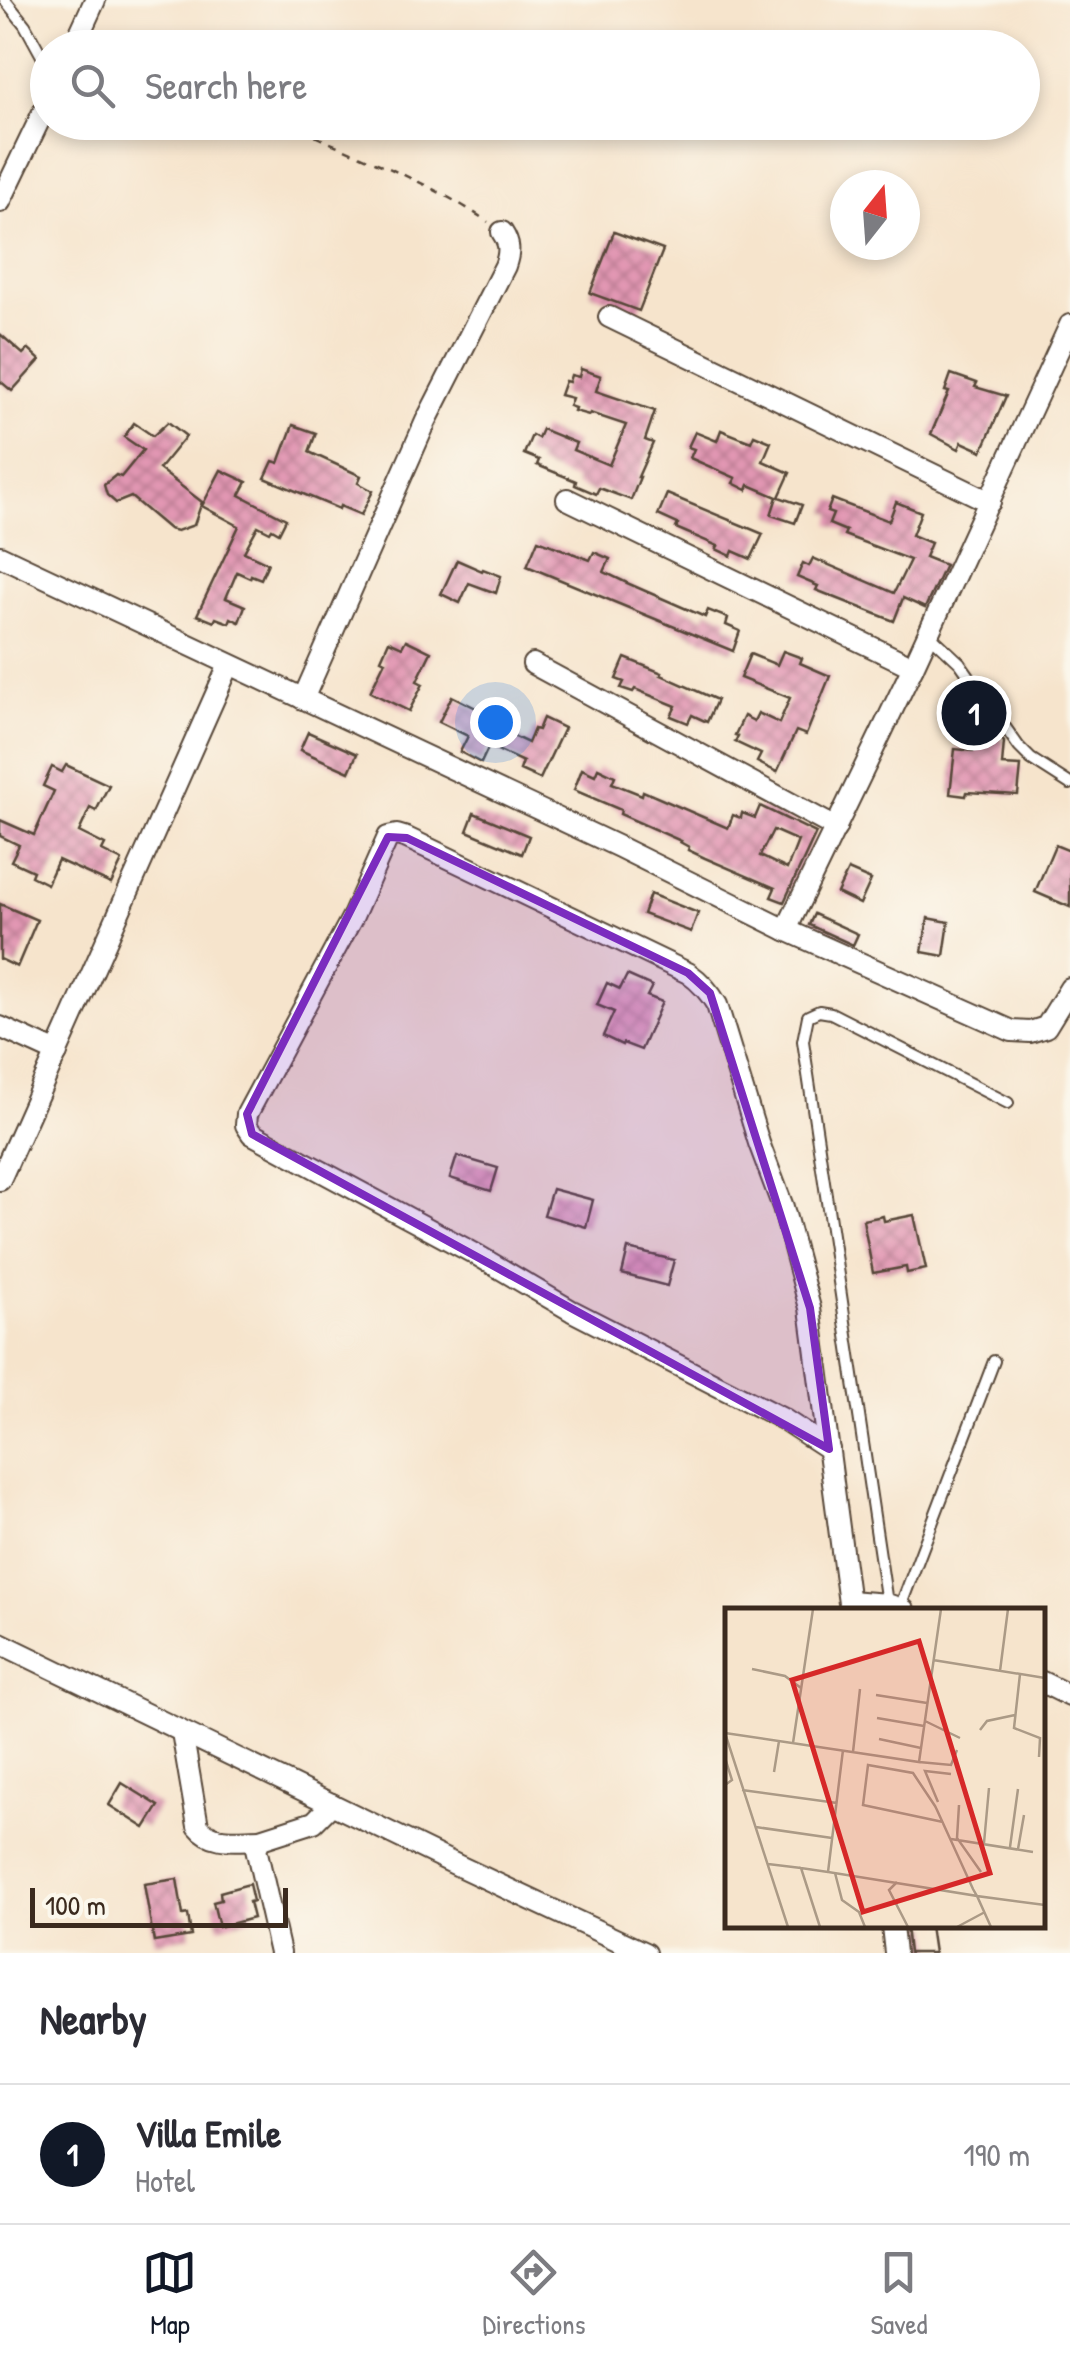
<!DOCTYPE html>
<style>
:root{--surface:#fff;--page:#f2f2f3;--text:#2b2b33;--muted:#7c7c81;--line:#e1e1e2;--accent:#111827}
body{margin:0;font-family:"Patrick Hand",sans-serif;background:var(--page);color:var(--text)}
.compass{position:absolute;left:830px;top:170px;width:90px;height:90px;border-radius:50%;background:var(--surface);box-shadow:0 5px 15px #0003;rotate:17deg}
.scale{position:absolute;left:30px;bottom:25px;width:258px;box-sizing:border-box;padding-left:10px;border:5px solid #3b2a1e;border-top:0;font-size:28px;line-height:35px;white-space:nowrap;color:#3b2a1e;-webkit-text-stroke:8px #fbf7ec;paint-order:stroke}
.you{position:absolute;left:495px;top:722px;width:35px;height:35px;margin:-25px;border:8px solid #fff;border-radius:50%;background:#1a73e8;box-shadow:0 0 0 15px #1a73e833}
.badge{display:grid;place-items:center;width:65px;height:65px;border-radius:50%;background:var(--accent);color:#fff;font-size:32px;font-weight:700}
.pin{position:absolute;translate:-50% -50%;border:5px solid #fff;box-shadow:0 2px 10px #0006}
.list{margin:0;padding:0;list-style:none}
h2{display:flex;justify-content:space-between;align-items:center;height:130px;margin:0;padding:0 40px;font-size:42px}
h2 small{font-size:32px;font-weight:400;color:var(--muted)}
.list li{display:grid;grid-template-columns:65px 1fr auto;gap:30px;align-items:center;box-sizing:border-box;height:140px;padding:0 40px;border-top:2px solid var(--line)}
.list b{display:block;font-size:38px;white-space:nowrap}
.list p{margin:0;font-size:32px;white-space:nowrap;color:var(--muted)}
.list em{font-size:32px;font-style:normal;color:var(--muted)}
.icon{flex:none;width:55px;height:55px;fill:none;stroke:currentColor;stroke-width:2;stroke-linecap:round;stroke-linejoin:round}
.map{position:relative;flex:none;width:1070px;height:1953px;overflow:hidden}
.search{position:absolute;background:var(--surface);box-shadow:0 5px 15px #0003;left:30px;right:30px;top:30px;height:110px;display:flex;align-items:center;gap:25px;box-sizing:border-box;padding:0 35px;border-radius:55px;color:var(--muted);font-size:38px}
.sheet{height:270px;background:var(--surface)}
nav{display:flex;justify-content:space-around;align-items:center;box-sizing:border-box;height:140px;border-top:2px solid var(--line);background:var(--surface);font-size:28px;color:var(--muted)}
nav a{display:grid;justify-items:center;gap:5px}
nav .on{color:var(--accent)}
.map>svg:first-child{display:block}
</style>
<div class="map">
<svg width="1070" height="1953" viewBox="0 0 1070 1953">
<defs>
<pattern id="building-cross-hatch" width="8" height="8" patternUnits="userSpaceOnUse" patternTransform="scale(2.5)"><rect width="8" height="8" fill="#e297b3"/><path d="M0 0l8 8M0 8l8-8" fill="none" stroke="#b87b91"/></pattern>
</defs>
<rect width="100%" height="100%" fill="#fbf7ec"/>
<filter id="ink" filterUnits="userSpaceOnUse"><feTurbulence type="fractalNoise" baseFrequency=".01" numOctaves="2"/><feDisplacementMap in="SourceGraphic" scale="20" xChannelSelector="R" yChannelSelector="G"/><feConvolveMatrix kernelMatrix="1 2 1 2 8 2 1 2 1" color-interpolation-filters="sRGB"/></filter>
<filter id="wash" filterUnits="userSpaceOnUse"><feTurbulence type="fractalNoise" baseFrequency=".0048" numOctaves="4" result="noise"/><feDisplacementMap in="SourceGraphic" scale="40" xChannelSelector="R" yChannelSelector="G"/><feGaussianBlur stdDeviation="2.25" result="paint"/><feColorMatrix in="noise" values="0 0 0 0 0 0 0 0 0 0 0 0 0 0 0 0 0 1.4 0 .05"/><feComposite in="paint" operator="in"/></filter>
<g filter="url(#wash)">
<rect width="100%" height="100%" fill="#f6e4cc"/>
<g id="blocks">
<g fill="url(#building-cross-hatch)" fill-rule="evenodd">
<polygon points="614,232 663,250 639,311 590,293"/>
<polygon points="0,334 23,354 28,349 40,360 12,391 0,381"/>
<polygon points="581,369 601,376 596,391 655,411 645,440 653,443 638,477 640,477 631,500 599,488 596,494 575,485 576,481 537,465 539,460 524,454 532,435 538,438 542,429 576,443 573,450 609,465 626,425 590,413 589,415 574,411 575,408 569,406 572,398 560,395 565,381 569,382 571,375 579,377"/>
<polygon points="951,374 977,383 975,387 1006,396 982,451 962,442 959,449 931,434 949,392 945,391"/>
<polygon points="168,422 186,436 159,469 202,502 194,525 177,531 169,529 131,497 116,503 107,495 104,485 116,475 121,477 143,450 124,437 134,423 153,436"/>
<polygon points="293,425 316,433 309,452 361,476 358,483 373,491 361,515 340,506 339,509 265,478 273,461 279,463"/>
<polygon points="721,430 751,442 754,435 771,442 763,461 790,473 779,497 802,505 795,523 771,515 777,497 749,485 747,490 733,483 736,478 690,458 694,449 688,447 695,432 717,441"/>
<polygon points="221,470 247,482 240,495 286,519 279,533 272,529 270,532 258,526 244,552 268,563 261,579 251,575 250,578 237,572 226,598 245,606 239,622 231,618 229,623 216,618 214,622 197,615 239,526 202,506"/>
<polygon points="667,494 763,534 751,559 733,551 731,556 716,549 718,546 676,528 678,524 658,515"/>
<polygon points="832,499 889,521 896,502 921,512 912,535 931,543 925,557 945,565 925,608 903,598 894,621 816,590 818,586 797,577 803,563 809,566 813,558 894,593 910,560 844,535 846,531 829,524 833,514 827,512"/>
<polygon points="538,540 590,560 594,552 610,559 604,572 627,583 705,617 708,610 728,618 726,625 740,631 733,651 527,566"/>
<polygon points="457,560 482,571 483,569 501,576 496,593 469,583 460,603 441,594"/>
<polygon points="406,640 431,652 417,681 423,684 409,711 370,692 385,661 381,659 389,641 402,647"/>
<polygon points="783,651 802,658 800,663 830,676 806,735 796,731 777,772 757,762 761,754 735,742 738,736 735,735 744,716 754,721 758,713 779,723 790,698 740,678 750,654 777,665"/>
<polygon points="625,658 662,673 661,675 717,700 707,722 692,715 688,723 671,716 676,706 635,689 633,692 621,688 624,682 616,679"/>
<polygon points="452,696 498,719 494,727 528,743 534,729 538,730 543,718 564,728 540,779 520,770 523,762 489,746 481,763 460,752 468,736 439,722"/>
<polygon points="976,731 998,733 1004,742 1002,765 1021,766 1018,795 967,792 966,796 950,794 955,749 974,751"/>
<polygon points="308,732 357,754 349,772 300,750"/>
<polygon points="66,765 109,785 96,811 90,808 79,832 105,845 102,851 122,861 111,884 58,860 47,884 31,876 33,871 11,861 19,845 0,836 0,820 34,835 54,791 43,786 52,767 62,772"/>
<path d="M598,768l17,8 -3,7 30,12 1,-4 85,37 5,-13 8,3 1,-5 13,5 5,-12 56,27 -32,69 -13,-5 4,-9 -70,-30 -17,-8 1,-3 -9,-5 1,-1 -61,-27 1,-4 -47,-20 8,-21 13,6zM773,830l25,11 -11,28 -27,-13z"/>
<polygon points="474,813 529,836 522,854 467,831"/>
<polygon points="1055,845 1070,851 1070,907 1035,892"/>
<polygon points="848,870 871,880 860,904 837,893"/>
<polygon points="650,894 698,913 691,932 643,914"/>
<polygon points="0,904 37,920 17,967 0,959"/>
<polygon points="814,914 858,934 853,945 809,925"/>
<polygon points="928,918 949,922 944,956 922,952"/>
<polygon points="627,975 652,986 647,996 662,1002 641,1050 623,1043 622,1045 603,1036 614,1012 597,1005 607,983 620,989"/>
<polygon points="457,1156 498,1168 491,1191 450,1178"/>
<polygon points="552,1189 593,1200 586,1227 544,1215"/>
<polygon points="914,1215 926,1269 907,1273 906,1267 873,1273 863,1220 883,1216 884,1221"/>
<polygon points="628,1249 674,1260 667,1286 622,1274"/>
<polygon points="122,1783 159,1806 145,1828 109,1805"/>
<polygon points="177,1879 183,1915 188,1914 191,1936 154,1942 144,1884"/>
<polygon points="249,1884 253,1901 249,1902 253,1918 219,1927 213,1902 221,1900 220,1892"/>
<polygon points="906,1926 930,1926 934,1953 909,1953"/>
</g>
</g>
</g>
<g filter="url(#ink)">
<use href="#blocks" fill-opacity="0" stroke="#574638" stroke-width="2.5"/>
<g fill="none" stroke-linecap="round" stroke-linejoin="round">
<g stroke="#574638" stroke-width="14">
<g id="lane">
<polyline points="5,0 25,25 48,67"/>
<polyline points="929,634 960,663 1019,747 1031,759 1070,784"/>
<polyline points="887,1603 803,1041 808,1016 819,1011 831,1013 1008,1103"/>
<polyline points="899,1610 994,1361"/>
</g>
</g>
<g stroke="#574638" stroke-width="24">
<g id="street">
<polyline points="73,48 95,0"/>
<polyline points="0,202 48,102"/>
<polyline points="609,317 990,502"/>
<polyline points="567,499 913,667"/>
<polyline points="0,556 619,847 786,930 913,667 1070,325"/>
<polyline points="533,664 836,828"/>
<path d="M303,699l123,-278 79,-155c5,-14 5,-22 -3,-34"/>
<polyline points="786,930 1012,1031 1030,1032 1046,1027 1070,988"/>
<polyline points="0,1027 57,1053"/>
<polyline points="0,1180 229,665"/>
<path d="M829,1449l-46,-30 -211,-108 -95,-56 -225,-121 -6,-9 1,-11 106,-198 35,-79 9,-2 10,3 281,135c13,9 21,18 29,32l42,138 24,64 27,101 38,288 2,14"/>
<polyline points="849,1601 887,1604 904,1610"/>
<polyline points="0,1643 459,1866 645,1953"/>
<polyline points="1042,1682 1070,1696"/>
<path d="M182,1732l16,94c15,19 40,13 63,13"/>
<polyline points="892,1926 895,1953"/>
<polyline points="280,1953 256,1848 261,1839 314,1822 332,1804"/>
</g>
</g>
<path stroke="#574638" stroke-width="2.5" stroke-dasharray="8 8" stroke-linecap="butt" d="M301,130c62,28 132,53 187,92"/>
<use href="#lane" stroke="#fff" stroke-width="10"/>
<use href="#street" stroke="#fff" stroke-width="20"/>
</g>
</g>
<path fill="#7b2cbf" fill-opacity="0.2" stroke="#7b2cbf" stroke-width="8" stroke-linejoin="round" d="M388,837l19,1 281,135 22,20 100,315 19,141 -577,-315 -5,-20z"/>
<g transform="translate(725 1608)">
<rect width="320" height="320" fill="#f6e4cc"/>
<path fill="none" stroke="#ab9a86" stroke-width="2.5" d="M208,52l112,18M27,61l33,7 16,12M275,63l8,-62M295,66l-6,54 26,10 -1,19M151,87l51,8M152,110l47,8M200,113l35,17M255,122l7,-9 28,-6M0,125l194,29 22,-153M0,125l63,194M154,131l42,9M68,135l20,-134M118,142l-15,122 149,24 14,31M128,144l7,-63M0,150l7,22 -7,5M194,154l32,3 6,-15M49,164l5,-31M17,182l95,13M213,194l-13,-31 26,3M234,197l-2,33 24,34M218,214l-80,-17 5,-40 45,8 22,33 2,4 36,79 4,7 68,9M31,219l76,11M226,231l82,13M259,235l5,-55M285,239l8,-58M293,241l6,-34M43,256l33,4M110,265l7,27 17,12 6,15M172,274l-8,8 19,37M95,319l-19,-59 27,4M232,319l28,-15"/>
<path fill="#d62828" fill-opacity="0.15" stroke="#d62828" stroke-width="5" d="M194,33l71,232 -127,39 -71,-232z"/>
<rect width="320" height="320" fill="none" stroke="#3b2a1e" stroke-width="5"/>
</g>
</svg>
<svg class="compass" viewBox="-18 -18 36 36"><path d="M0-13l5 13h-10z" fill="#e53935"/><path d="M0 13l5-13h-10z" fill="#7c7c81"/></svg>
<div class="scale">100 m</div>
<div class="you"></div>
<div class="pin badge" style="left:974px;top:713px">1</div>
<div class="search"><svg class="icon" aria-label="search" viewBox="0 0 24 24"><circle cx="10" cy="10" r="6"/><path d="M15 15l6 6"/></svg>Search here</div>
</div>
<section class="sheet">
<h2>Nearby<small></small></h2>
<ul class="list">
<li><span class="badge">1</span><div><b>Villa Emile</b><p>Hotel</p></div><em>190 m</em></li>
</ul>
</section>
<nav>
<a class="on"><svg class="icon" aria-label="map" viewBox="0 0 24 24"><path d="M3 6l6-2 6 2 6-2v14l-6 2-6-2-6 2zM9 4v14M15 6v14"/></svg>Map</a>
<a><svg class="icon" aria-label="directions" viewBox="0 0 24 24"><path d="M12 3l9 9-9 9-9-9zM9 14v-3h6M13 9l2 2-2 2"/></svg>Directions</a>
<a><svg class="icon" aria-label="saved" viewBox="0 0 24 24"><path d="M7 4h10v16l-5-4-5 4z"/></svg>Saved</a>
</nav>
